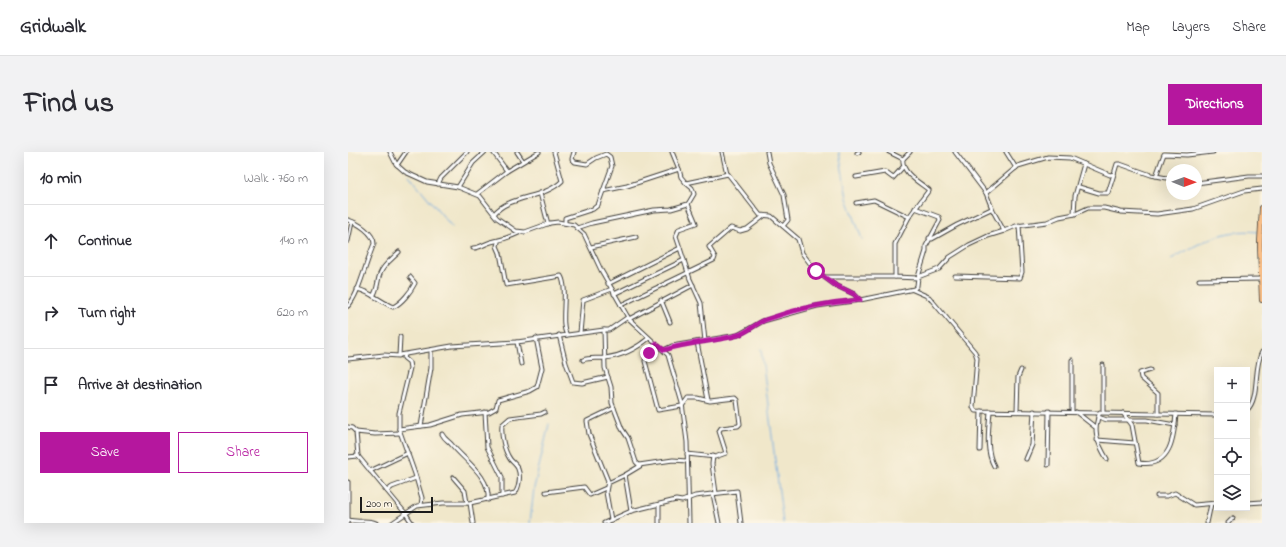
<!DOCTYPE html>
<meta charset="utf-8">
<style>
:root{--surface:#fff;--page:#f2f2f3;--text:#2b2b33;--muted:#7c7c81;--line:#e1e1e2;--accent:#b5179e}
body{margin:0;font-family:"Indie Flower",sans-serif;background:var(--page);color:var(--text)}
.controls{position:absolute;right:12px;bottom:12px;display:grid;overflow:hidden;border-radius:0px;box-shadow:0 4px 16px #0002}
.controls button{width:36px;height:36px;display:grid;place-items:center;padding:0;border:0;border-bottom:1px solid var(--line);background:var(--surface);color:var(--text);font:20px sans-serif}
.compass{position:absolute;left:818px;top:12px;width:36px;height:36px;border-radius:50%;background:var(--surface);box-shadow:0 4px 16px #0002;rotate:91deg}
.scale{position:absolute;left:12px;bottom:10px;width:73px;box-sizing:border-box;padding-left:4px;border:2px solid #1c1c1c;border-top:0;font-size:11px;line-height:14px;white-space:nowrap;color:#1c1c1c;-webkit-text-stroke:3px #fcf5e5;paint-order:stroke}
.stop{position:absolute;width:12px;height:12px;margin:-9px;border:3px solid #b5179e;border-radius:50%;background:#fff}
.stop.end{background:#b5179e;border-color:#fff;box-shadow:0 1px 4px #0008}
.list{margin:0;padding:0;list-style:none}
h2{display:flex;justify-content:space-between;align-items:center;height:52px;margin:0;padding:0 16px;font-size:17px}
h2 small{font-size:13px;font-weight:400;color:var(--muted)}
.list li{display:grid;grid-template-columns:26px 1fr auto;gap:12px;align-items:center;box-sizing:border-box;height:72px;padding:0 16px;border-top:1px solid var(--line)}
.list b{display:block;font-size:15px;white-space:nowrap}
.list em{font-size:13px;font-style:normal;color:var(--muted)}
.actions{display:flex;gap:8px;padding:12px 16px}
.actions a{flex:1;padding:9px 0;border:1px solid var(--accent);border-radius:0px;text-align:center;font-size:14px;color:var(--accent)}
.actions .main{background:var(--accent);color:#fff}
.icon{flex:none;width:22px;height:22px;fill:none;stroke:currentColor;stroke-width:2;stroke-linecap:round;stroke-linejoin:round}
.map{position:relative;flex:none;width:914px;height:371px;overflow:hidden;border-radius:0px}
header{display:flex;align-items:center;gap:24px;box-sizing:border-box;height:56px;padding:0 20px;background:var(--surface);border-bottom:1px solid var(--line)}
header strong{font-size:19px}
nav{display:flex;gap:22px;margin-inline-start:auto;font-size:14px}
.intro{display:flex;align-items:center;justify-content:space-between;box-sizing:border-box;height:96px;padding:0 24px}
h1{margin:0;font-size:28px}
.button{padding:10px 18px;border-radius:0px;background:var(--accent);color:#fff;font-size:14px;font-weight:700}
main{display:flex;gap:24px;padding:0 24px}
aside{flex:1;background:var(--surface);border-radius:0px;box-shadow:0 4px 16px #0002}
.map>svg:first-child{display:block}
</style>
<header>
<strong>Gridwalk</strong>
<nav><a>Map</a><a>Layers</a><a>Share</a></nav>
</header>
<div class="intro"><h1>Find us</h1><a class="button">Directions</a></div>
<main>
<aside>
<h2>10 min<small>Walk · 760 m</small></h2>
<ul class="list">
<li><svg class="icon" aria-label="ahead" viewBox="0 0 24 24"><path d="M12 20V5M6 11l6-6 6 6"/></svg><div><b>Continue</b></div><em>140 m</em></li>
<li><svg class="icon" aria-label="right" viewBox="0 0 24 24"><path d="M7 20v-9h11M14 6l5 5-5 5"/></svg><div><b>Turn right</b></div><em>620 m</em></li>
<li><svg class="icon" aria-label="arrive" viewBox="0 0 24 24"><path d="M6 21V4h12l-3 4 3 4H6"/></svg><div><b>Arrive at destination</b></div></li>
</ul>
<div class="actions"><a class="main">Save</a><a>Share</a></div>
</aside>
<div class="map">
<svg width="914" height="371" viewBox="0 0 914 371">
<rect width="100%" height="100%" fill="#fcf5e5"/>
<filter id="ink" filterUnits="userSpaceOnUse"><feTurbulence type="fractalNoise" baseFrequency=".025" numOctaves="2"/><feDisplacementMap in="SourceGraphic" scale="8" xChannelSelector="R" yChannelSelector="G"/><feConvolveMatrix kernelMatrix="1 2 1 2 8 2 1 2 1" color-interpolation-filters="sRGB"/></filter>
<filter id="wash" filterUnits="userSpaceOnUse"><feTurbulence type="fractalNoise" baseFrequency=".012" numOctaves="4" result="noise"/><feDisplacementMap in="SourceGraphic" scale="16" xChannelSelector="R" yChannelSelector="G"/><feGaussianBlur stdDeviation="0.9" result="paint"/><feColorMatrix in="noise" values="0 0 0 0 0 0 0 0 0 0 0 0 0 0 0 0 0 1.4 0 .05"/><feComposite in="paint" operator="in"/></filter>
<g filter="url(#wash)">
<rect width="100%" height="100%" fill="#f0e7ca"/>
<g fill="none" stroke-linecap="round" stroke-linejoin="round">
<g stroke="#71abe2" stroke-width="1">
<polyline points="491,0 499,46 514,87"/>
<polyline points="61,23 104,75"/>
<path d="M823,107c30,-16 51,-31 87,-27"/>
<polyline points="413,197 435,371"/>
<polyline points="182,371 186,336 201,272"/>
</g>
</g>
</g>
<g filter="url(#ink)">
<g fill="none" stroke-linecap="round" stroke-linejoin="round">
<g stroke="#3c3a36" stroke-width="5">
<g id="minor">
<polyline points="42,0 48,12 57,20 79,30 110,35 132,44 149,66 168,79 177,80 202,71 210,70 226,73 236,82 253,118 281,167 320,203 334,251 339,290 341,371"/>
<polyline points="145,0 159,19"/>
<polyline points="169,0 175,9"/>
<polyline points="226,0 224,7 227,10 239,12 248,6 258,2 262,5 264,14 255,39"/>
<polyline points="324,0 331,17"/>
<polyline points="374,0 379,22"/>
<polyline points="419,0 421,11 436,43 440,68 435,74"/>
<polyline points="541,0 555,7"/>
<path d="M562,0l-7,7c-2,14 16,23 26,31l-20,27 -14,27v33l23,1"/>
<polyline points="607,0 638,41"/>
<polyline points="658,0 668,16"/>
<polyline points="509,1 511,0"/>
<polyline points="49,13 58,0"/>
<polyline points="808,24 816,2 839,3 865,0"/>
<polyline points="508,25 537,20 545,26 555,15"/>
<polyline points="848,31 901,24 914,24"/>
<polyline points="90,32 93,26 119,0"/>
<polyline points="110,35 125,11 137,0"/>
<polyline points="731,35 751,41 760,41 766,22"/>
<polyline points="192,41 200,72"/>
<polyline points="129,42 159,19 191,0"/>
<polyline points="508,51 526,48 561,65"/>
<polyline points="567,56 591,65 592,68 578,94 578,99 570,125"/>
<path d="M146,62c15,-19 50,-15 68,-33l-8,-29"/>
<polyline points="726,62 727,44 736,12"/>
<path d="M0,68c10,3 26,13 26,24 -8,17 -15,51 -26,62"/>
<polyline points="217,71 217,66 245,57 250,53 255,39 279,34 331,17 333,25 338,31 380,22 412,63 423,64 450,87 454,101 468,119 487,133 506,142 512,148"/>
<polyline points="229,76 244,71 306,58 323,57 340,52 346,42 344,36 338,31"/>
<polyline points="656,79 668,74 699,70 711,65 727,62 740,56 756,56 773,60 809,62 845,57 896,39 914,37"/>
<polyline points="581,86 584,87 609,73 643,57"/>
<polyline points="0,89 4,70"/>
<path d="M150,90l-1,4 3,7 6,32 55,-9c8,14 -2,47 6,59"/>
<polyline points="243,95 288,85"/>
<path d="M125,96c7,0 11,-4 18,-6 10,-2 20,-5 30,-10"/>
<polyline points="332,96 328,84 331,77 348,71 340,52"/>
<polyline points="607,124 672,126 674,120 671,73"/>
<polyline points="477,125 547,125"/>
<polyline points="851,128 913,127"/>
<polyline points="260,132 332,96 342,127 353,151 357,189"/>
<path d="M9,137c14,3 24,13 36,18 9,-4 18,-16 22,-24l-5,-6"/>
<polyline points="565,138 581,145 627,200 629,206 625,255 627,259 869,263"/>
<polyline points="266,142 336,108"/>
<path d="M25,144c5,-6 4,-15 7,-22 3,-9 12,-15 19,-22"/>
<polyline points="313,148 322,170"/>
<polyline points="273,153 366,108 367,105 361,95 383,76 392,79 399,77 416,64"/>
<polyline points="280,165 261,178 256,178 257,216 263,235 264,251 274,277 280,286 288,310 291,313 325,308 339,309"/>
<polyline points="281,167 345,133"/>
<polyline points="232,181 235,148 264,137"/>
<polyline points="211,183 218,211 225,230 234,231 260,225"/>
<polyline points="349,190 360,248"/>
<polyline points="308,192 299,203 297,209 310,258 334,254 340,246 350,246 362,249 387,246 389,248 392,272 390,274 373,276 371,279 378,301 367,305 339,302"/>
<polyline points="316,198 324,194 390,183 415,169 469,154 512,148 566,137 569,134 570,125 591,117 602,105 621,93 640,84 656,79 645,59 638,41 670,14 700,5 722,6 762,23 766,22 769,12 772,12 803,23 824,27"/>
<polyline points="52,203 104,194 169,190"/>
<polyline points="0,207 36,203 51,204 52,185"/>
<path d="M235,208c7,-3 14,-1 22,-2 17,-2 31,-9 44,-20"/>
<polyline points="724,208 724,260"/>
<polyline points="173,212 169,190 256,178"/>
<polyline points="802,218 792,221 793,226 810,241 810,262"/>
<path d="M899,258c13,-12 6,-42 15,-58"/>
<path d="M642,259c-1,17 -5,39 4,55"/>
<polyline points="669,259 670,225 673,218"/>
<polyline points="137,260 139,295 154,325 154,344"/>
<polyline points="728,260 747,275"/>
<path d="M752,260c-8,19 -3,30 7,47"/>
<polyline points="755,260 755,213"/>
<path d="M775,261l9,12 7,38c32,5 35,-26 37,-49"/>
<polyline points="750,265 759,268 799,268 827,273"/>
<polyline points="73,274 83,216 83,198"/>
<polyline points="0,275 4,276 8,280"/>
<polyline points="51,277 51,261 62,216 61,210 56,206 57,203"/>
<path d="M94,282c3,6 7,7 10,11 13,16 39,32 36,55"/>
<polyline points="749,288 787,291"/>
<polyline points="632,298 633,259"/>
<polyline points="10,304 8,280 27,282 52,281"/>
<polyline points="365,304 364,312 368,341"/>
<polyline points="0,305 10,304 58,362 64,371"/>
<polyline points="678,307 684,293 686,259"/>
<polyline points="700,313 701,259"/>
<polyline points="22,319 60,301"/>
<polyline points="277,323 292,314"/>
<polyline points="105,325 117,339 119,351"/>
<polyline points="0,330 0,371"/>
<polyline points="260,331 277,323 283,359"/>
<polyline points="39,339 44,335 68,326"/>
<polyline points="198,340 236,335 242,343 258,336"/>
<polyline points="365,342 371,371"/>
<polyline points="809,344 819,344 827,341 846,353 869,351"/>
<polyline points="122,351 125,371"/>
<polyline points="899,351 914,350"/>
<polyline points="73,353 74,346 67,322 51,277 82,273 114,263 141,260 148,256 150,248 182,239 189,235 194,216 188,186"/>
<path d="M0,368c10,3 19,-1 28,3"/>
<polyline points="263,368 258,340 260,329 241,282 239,269 266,256"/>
<path d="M44,371l25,-17 26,-3h27l45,-10c4,-5 6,-17 3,-24 -1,-4 -6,-7 -8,-10 -6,-9 -9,-23 -8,-34l8,-7 31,-4 4,-2"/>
<polyline points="256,371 283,359 328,348 334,349 347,344 389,339 393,371"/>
<polyline points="311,371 311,353"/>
<polyline points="859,371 863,352"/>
<polyline points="880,371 885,366"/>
</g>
</g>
<g stroke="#3c3a36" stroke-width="6">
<polyline id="highway" points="914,56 912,92 914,148"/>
</g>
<use href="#minor" stroke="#fff" stroke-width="3"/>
<use href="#highway" stroke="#f7be88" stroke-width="4.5"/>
</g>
</g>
<g fill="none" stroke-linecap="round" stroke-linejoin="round" filter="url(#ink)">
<path stroke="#b5179e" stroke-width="5" d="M301,201l7,-9 8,6c24,-8 50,-8 74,-15 10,-3 17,-11 27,-15 30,-11 63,-18 95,-20l-6,-6 -19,-9 -19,-14"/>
</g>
</svg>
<div class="controls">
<button>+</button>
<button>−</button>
<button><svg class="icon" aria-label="locate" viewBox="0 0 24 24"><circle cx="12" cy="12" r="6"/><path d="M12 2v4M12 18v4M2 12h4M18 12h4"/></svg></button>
<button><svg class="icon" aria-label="layers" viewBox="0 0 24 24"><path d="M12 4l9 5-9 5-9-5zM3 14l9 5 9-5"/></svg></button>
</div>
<svg class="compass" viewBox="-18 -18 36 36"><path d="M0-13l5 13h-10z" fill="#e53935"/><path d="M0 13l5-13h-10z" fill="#7c7c81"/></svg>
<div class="scale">200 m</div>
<div class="stop" style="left:468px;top:119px"></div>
<div class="stop end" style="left:301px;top:201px"></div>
</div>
</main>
